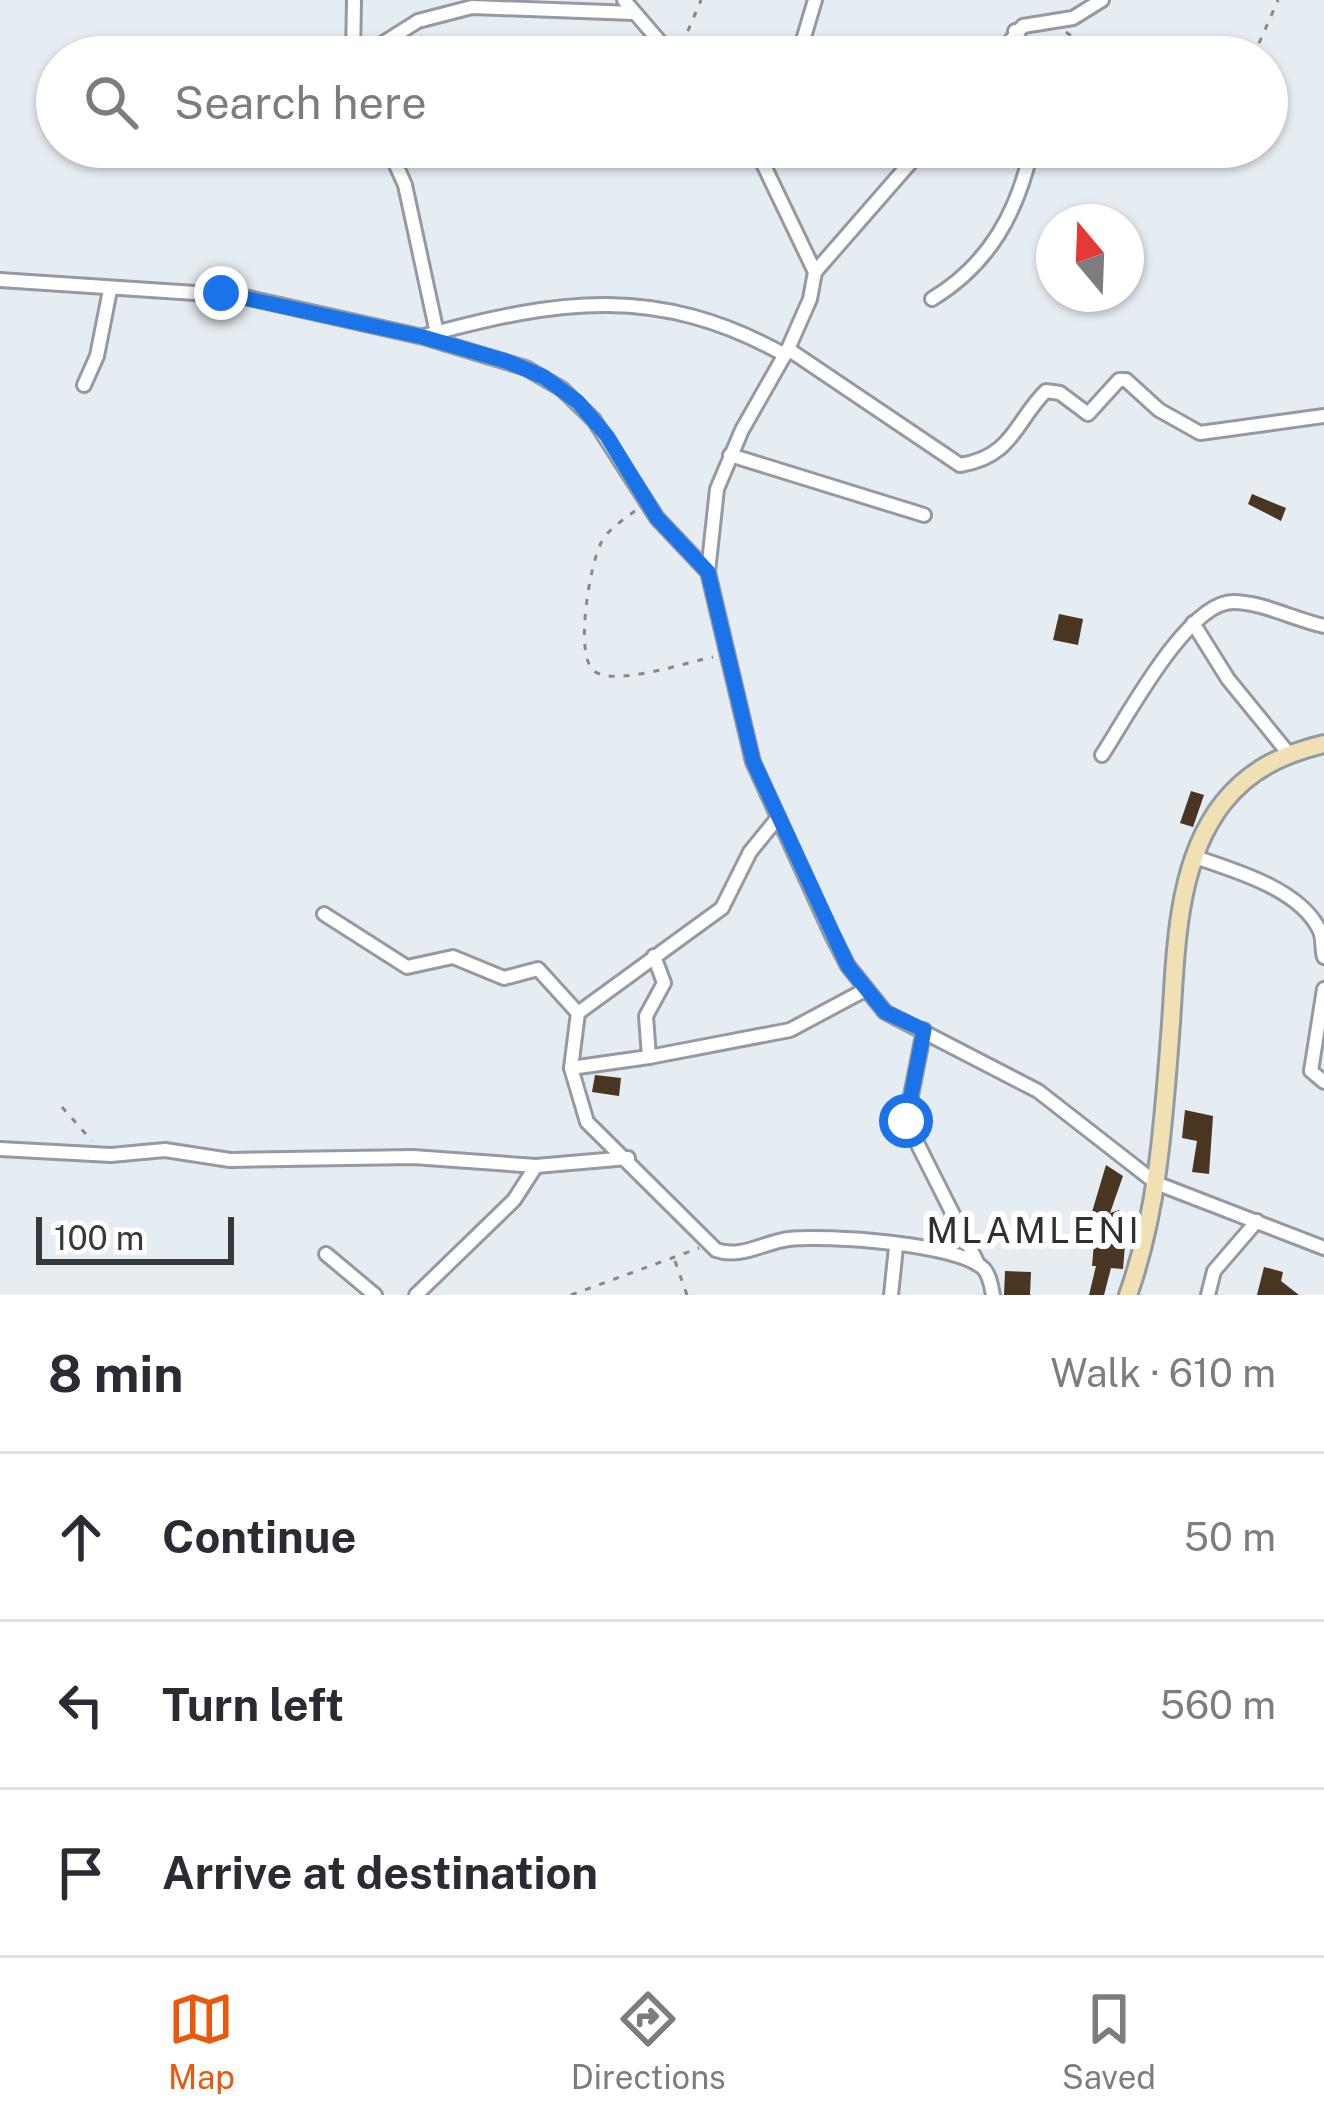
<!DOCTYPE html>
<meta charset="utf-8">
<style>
:root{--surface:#fff;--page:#f2f2f3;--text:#2b2b33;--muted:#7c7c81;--line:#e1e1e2;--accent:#ea580c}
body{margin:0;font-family:"Public Sans",sans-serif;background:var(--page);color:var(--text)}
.compass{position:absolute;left:1036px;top:204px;width:108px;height:108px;border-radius:50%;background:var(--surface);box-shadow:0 3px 9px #0004;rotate:341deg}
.scale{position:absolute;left:36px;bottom:30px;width:198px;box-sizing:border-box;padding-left:12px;border:6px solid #36393b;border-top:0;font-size:33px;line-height:42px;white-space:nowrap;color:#36393b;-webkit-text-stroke:9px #fff;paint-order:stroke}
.stop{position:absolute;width:36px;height:36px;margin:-27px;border:9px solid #1a73e8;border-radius:50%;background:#fff}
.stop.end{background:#1a73e8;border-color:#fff;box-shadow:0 3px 12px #0008}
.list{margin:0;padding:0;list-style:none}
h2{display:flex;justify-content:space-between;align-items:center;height:156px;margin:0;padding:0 48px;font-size:51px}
h2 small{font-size:39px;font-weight:400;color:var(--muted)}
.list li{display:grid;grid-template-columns:78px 1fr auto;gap:36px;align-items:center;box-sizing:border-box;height:168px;padding:0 48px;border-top:3px solid var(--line)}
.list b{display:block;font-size:45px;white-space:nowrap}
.list em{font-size:39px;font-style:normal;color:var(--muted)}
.icon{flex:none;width:66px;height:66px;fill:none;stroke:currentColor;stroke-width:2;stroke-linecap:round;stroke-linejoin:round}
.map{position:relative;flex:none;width:1324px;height:1295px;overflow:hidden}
.search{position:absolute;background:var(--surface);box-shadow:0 3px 9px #0004;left:36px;right:36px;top:36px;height:132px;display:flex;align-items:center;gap:30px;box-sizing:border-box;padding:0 42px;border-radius:66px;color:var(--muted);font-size:45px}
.sheet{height:660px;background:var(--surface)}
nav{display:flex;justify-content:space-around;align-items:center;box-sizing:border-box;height:168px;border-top:3px solid var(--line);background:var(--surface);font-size:33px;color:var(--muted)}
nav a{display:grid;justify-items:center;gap:6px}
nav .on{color:var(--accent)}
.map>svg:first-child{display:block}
</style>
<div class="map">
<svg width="1324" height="1295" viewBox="0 0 1324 1295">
<rect width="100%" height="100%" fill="#e5ecf2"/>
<g fill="#4a3523">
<polygon points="1252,494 1286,508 1281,521 1248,504"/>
<polygon points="1059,614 1083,619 1078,645 1053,640"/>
<polygon points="1191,791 1204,795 1193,827 1180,823"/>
<polygon points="595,1075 621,1078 619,1096 592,1092"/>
<polygon points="1185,1110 1213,1116 1209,1174 1192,1172 1197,1141 1182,1138"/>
<polygon points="1106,1165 1123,1176 1110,1213 1119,1210 1126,1229 1102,1238 1092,1212"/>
<polygon points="1094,1243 1125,1245 1123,1269 1111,1268 1104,1295 1089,1295 1096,1266 1092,1266"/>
<polygon points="1264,1267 1283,1272 1281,1281 1299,1295 1257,1295"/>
<polygon points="1005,1271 1031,1272 1030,1295 1004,1295"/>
</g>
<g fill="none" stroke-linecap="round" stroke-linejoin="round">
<g stroke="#949aa1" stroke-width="18">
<g id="street">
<polyline points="624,0 673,57"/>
<polyline points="1015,31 1028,57"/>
<polyline points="353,57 354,0"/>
<polyline points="361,57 418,21 472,7 634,13"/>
<polyline points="798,57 815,0"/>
<polyline points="997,57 1023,26 1073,18 1102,0"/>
<polyline points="388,147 405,185 437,333"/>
<polyline points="755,147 815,272 810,299 788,349 742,430 717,489 708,572 753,762 832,935 848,966 885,1012 1038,1091 1156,1183 1324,1248"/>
<polyline points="815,272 924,147"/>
<polyline points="0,280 240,296 423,337 526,368 562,389 594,420 657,518 708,572"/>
<path d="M932,299c58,-35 86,-88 100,-152"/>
<path d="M424,336c135,-37 234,-52 361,19"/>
<path d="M788,349l172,116c53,-8 56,-45 86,-74l14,2 28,21 31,-34h7l33,30 41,23 124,-17"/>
<polyline points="84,385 97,356 110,290"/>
<polyline points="730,455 924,515"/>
<polyline points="1193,623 1228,679 1289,754"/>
<path d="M1102,755c24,-36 85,-153 131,-153 29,0 63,18 91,24"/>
<path d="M776,820l-26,32 -28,56 -144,105 -7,55 16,54 129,128c25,9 48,-8 73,-11 37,-4 169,4 195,30 6,7 7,17 9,26"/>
<path d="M1195,857c39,13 104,32 124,72 5,9 2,18 5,28"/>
<polyline points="324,914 407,967 453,957 504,978 538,969 578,1013"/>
<polyline points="1324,989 1311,1071 1324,1082"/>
<polyline points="924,1030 906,1121 978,1264"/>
<polyline points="649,1057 790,1030 865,990"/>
<polyline points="571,1068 649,1057 646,1016 664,983 654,956"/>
<polyline points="0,1149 111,1155 165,1150 230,1160 413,1157 536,1166 628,1158"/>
<polyline points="326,1254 375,1295"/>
<polyline points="416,1295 514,1200 536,1166"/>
<polyline points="891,1295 896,1247"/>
<polyline points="1208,1295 1214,1271 1257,1221"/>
</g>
</g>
<g stroke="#949aa1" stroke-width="22">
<path id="secondary" d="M1128,1295c31,-86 36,-182 43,-272 5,-72 5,-160 52,-220 27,-34 60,-49 101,-59"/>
</g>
<g stroke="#868a8e" stroke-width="3" stroke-dasharray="6 9" stroke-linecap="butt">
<polyline points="1066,32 1075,39 1117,41 1165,57"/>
<polyline points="682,45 701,0"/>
<polyline points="1253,57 1278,0"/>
<polyline points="1054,147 1098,156 1119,147"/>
<path d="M635,511c-12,9 -27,18 -34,32 -11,21 -27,112 -7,128 21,16 93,-9 119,-14"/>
<polyline points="62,1107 92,1141"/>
<polyline points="675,1261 687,1295"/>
<polyline points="571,1295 699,1248"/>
</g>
<use href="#street" stroke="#fff" stroke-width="12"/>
<use href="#secondary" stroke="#f1e0b3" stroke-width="16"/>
</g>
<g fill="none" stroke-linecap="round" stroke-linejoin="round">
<polyline stroke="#1a73e8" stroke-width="15" points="221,293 423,337 506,361 544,377 578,402 607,436 657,518 708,572 753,761 848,966 885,1012 924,1030 906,1121"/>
</g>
<g text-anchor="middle" stroke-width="12" stroke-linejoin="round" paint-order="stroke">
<g font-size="36" letter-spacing="3" fill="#2c3136" stroke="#fff">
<text x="1034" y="1243">MLAMLENI</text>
</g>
</g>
</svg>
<svg class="compass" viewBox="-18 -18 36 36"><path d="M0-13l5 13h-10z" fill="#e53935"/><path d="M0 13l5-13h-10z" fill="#7c7c81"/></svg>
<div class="scale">100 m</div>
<div class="stop" style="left:906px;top:1121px"></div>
<div class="stop end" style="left:221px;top:293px"></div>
<div class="search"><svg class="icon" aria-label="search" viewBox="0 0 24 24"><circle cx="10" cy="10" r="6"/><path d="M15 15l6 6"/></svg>Search here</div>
</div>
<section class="sheet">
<h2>8 min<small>Walk · 610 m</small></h2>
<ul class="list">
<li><svg class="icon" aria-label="ahead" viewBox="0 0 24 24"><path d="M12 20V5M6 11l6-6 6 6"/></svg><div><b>Continue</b></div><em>50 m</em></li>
<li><svg class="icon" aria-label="left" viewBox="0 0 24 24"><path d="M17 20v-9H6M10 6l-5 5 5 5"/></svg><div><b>Turn left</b></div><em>560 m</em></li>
<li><svg class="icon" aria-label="arrive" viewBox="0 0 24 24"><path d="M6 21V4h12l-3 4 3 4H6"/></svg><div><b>Arrive at destination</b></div></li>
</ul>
</section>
<nav>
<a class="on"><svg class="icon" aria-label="map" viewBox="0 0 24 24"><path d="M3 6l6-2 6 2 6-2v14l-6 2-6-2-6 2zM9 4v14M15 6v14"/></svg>Map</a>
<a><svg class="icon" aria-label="directions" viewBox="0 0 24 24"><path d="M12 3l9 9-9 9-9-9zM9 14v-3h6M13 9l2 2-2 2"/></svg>Directions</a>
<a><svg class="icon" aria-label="saved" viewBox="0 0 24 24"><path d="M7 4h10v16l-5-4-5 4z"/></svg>Saved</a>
</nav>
